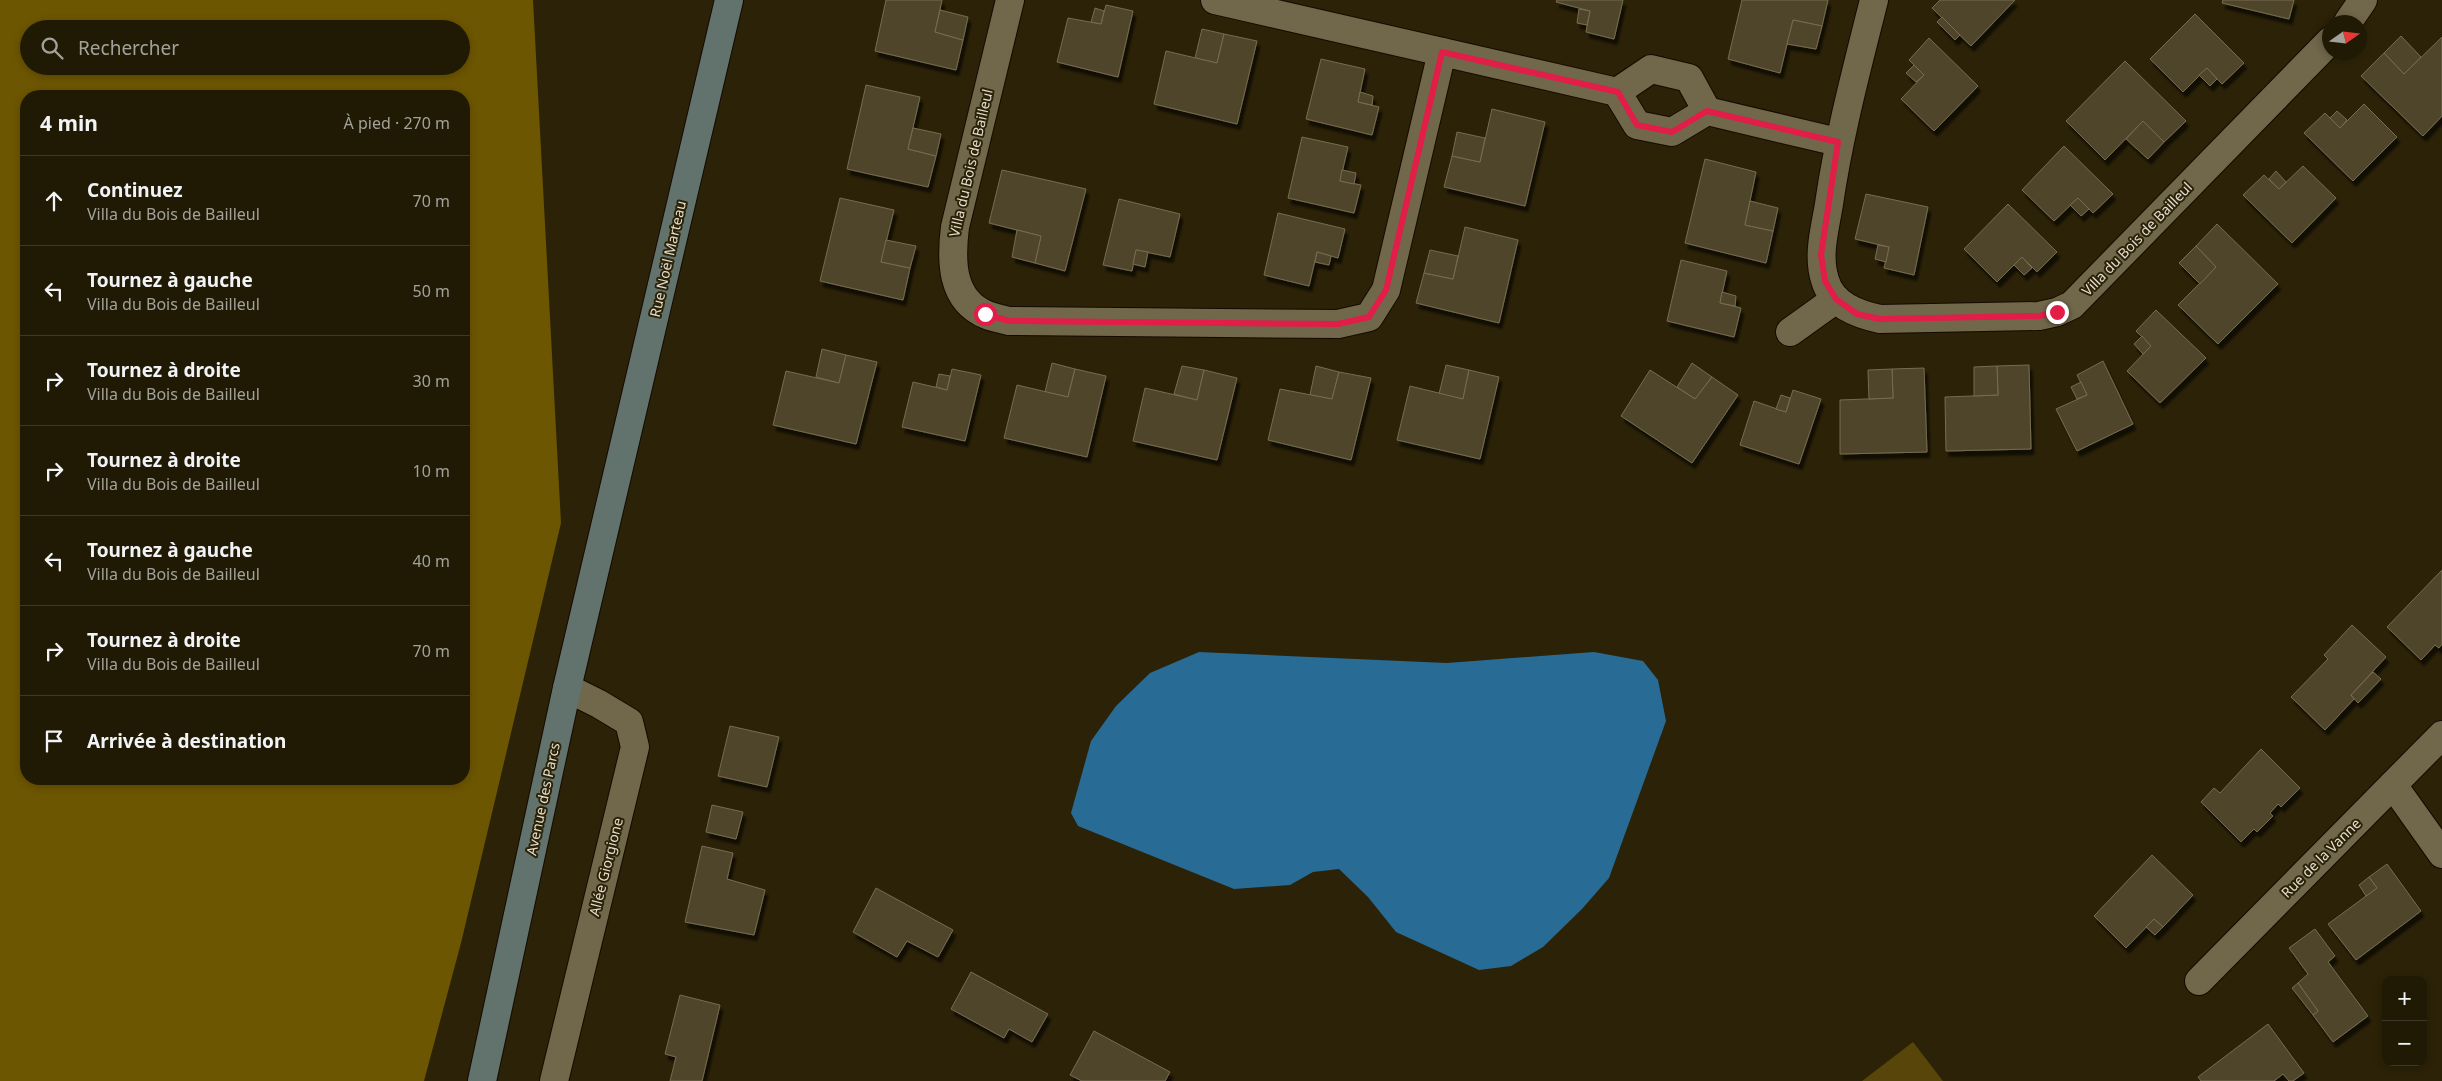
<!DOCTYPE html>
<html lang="fr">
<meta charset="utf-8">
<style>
:root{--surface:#201a05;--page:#28230f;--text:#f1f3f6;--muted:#a2a19a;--line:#3d3827}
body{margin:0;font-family:"Noto Sans",sans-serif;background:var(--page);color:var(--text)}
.controls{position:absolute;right:15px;bottom:15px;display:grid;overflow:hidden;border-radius:10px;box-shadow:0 2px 8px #0003}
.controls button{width:45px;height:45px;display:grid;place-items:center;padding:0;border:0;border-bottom:1px solid var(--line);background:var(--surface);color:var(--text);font:25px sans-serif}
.compass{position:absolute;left:2322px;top:15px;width:45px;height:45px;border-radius:50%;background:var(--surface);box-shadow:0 2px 8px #0003;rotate:76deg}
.stop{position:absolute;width:15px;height:15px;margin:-11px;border:4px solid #e11d48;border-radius:50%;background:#fff}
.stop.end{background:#e11d48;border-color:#fff;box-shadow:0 1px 5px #0008}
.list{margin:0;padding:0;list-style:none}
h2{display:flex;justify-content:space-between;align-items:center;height:65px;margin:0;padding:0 20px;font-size:21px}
h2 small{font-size:16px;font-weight:400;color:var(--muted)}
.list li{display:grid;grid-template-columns:32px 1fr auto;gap:15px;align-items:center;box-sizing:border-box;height:90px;padding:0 20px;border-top:1px solid var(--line)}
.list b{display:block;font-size:19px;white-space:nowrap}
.list p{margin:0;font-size:16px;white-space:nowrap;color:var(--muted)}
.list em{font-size:16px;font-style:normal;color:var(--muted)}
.icon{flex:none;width:28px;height:28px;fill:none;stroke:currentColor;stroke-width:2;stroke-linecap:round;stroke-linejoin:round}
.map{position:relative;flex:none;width:2442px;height:1081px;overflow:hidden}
.search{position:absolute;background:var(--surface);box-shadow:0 2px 8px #0003;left:20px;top:20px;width:450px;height:55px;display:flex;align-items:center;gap:12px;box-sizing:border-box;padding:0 18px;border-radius:28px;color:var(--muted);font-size:19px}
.panel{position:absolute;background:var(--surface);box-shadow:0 2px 8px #0003;left:20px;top:90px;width:450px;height:695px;border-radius:20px}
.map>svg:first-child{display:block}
</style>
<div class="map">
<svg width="2442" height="1081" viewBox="0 0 2442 1081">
<defs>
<filter id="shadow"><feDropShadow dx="3" dy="5.5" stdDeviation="1" flood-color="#0009"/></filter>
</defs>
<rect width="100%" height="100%" fill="#2b2207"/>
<polygon fill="#574509" points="1913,1042 1943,1081 1862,1081"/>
<path fill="#6d5601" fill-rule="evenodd" d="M0,0h533l28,523 -100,420 -37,138h-424zM29,29h432v37h-432zM26,96h438v683h-438z"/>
<polygon fill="#286b95" points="1199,652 1447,663 1594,652 1643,661 1658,680 1666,721 1609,878 1582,909 1543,947 1511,966 1479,970 1396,932 1368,897 1339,869 1313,872 1290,885 1234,889 1078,826 1071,813 1091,741 1116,706 1150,673"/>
<g fill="#4f452a" stroke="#776c50" filter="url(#shadow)">
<polygon points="886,0 942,0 935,32 963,40 956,70 875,51"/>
<polygon points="1557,0 1623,0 1614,39 1586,32 1590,11 1556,2"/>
<polygon points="1742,0 1828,0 1822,26 1793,20 1780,73 1728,59"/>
<polygon points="1940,0 2015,0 1971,46 1932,8"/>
<polygon points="2223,0 2294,0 2289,19 2222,3"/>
<polygon points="1106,5 1133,11 1118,77 1057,62 1068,18 1101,24"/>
<polygon points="1095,8 1104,11 1101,24 1091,22"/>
<polygon points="1579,9 1590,11 1587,25 1577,23"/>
<polygon points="940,10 968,17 963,40 935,32"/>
<polygon points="2195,14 2244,63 2222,84 2207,68 2183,92 2150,59"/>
<polygon points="1942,17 1960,35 1955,40 1937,22"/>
<polygon points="1793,20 1822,26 1816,49 1787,44"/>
<polygon points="1202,29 1224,34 1217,63 1195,58"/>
<polygon points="1224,34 1257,41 1237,124 1154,104 1166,51 1217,63"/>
<polygon points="2401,36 2421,57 2404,74 2384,53"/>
<polygon points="2442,37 2442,116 2423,136 2361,76 2384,53 2404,74"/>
<polygon points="1929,38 1978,86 1934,131 1901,99 1924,75 1909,60"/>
<polygon points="1321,59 1365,69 1358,102 1379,107 1372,135 1306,119"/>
<polygon points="2125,61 2186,121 2164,142 2143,121 2105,160 2066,121"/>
<polygon points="1914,65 1924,75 1916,82 1906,73"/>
<polygon points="2207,68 2217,79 2210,86 2199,75"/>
<polygon points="866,85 920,97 908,149 936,156 928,187 847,169"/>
<polygon points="1360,92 1373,96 1372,105 1358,102"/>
<polygon points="2364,104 2397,137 2353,181 2304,133 2325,113 2340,128"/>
<polygon points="1492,109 1545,122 1525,206 1444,187 1452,156 1480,162"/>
<polygon points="2337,111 2347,120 2340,128 2330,118"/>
<polygon points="2143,121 2164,142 2148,159 2126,139"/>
<polygon points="913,128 941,134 936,156 908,149"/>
<polygon points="1457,132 1485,138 1480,162 1452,156"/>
<polygon points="1302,137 1348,147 1340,181 1361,185 1354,213 1288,198"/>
<polygon points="2064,146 2113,194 2093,213 2078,198 2054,221 2022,190"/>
<polygon points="1705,159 1756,172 1745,225 1773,231 1766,263 1685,243"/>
<polygon points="2303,166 2336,198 2292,243 2243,195 2264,175 2279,189"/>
<polygon points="1002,170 1086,189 1065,271 1035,263 1041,236 989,223"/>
<polygon points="1342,170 1356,173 1354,184 1340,181"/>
<polygon points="2276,171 2286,182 2279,189 2269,179"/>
<polygon points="1866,194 1928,207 1914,275 1884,268 1889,247 1855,239"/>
<polygon points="840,198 894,210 881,262 910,268 903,300 820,281"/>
<polygon points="2078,198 2089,209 2081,216 2070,205"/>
<polygon points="1119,199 1180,214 1170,257 1136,250 1132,271 1103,265"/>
<polygon points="1750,201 1778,208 1773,231 1745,225"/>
<polygon points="2008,204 2057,252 2037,272 2022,257 1997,282 1964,249"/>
<polygon points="1278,213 1345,229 1338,258 1317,252 1309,286 1264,275"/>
<polygon points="2217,224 2278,284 2218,344 2178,305 2216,267 2196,246"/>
<polygon points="1465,227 1518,240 1499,323 1416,303 1424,273 1453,279"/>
<polygon points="1017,230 1041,236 1035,263 1012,257"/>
<polygon points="886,240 916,246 910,268 881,262"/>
<polygon points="1878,245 1889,247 1886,262 1875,259"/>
<polygon points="2196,246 2216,267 2200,284 2179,263"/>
<polygon points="1136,250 1148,252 1145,267 1133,264"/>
<polygon points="1430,250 1458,256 1453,279 1424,273"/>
<polygon points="1317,252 1331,256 1329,265 1315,262"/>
<polygon points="2022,257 2032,268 2024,275 2014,265"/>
<polygon points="1681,260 1727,271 1720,303 1741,308 1734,337 1667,321"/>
<polygon points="1722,292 1736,296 1735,306 1720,303"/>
<polygon points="2156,310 2206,358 2160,403 2127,371 2151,346 2136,331"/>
<polygon points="2142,336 2151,346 2143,354 2134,344"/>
<polygon points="822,349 846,355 839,383 816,377"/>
<polygon points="846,355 877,362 856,444 773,425 786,371 839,383"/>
<polygon points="2103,361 2133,424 2077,451 2056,409 2087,395 2077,375"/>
<polygon points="1052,363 1075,369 1068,397 1045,392"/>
<polygon points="1692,363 1712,377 1695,399 1677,387"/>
<polygon points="1446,365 1469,370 1463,399 1439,394"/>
<polygon points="2029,365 2031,449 1946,451 1945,397 1998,395 1997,366"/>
<polygon points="1182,366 1204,370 1197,400 1174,394"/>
<polygon points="1316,366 1339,372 1332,399 1310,395"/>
<polygon points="1997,366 1998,395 1974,396 1974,367"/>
<polygon points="1924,368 1927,452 1840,454 1840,400 1893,398 1892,369"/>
<polygon points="952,369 981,375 965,441 902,427 913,382 947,390"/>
<polygon points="1075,369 1106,376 1087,457 1004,438 1017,385 1068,397"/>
<polygon points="1892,369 1893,398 1869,399 1868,370"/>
<polygon points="1204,370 1237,378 1217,460 1133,441 1145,388 1197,400"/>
<polygon points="1469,370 1499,377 1480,459 1397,440 1410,386 1463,399"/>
<polygon points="1650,370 1695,399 1712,377 1738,395 1692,463 1621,416"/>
<polygon points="1339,372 1371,378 1351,460 1268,440 1280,389 1332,399"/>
<polygon points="939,374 950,376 947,390 936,387"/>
<polygon points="2081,382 2087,395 2077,399 2071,387"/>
<polygon points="1793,390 1821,399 1799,464 1740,445 1754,401 1786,412"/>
<polygon points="1781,395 1790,398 1786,412 1776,409"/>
<polygon points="2442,570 2442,644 2439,648 2435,645 2421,660 2387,627"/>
<polygon points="2352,625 2386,657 2351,695 2354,699 2325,730 2291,697 2328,659 2324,655"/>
<polygon points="2373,672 2381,679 2358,703 2351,695"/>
<polygon points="730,726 779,737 767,787 718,776"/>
<polygon points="2261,749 2300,788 2281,807 2278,804 2270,813 2273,816 2257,832 2254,829 2241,842 2201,802 2214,788 2220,793"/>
<polygon points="712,805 743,812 736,839 706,832"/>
<polygon points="702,846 733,853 727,879 765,890 754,935 685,922"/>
<polygon points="2152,855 2193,895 2163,927 2154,919 2126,948 2094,916"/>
<polygon points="2387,864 2421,911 2356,960 2328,924 2377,888 2369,877"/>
<polygon points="2369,877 2377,888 2366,896 2359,885"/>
<polygon points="876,888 953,930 938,957 907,941 897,957 853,932"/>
<polygon points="2154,919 2163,927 2155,935 2146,927"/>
<polygon points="2315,929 2335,956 2328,962 2368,1016 2333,1042 2313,1015 2318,1011 2298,983 2308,974 2289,948"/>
<polygon points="971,972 1048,1014 1032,1042 1009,1029 1004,1038 951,1009"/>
<polygon points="2298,983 2318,1011 2313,1015 2292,988"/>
<polygon points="680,995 720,1005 702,1081 670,1081 676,1057 665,1054"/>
<polygon points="2268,1024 2304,1073 2293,1081 2289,1081 2283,1074 2274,1081 2201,1081 2198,1077"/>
<polygon points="1094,1031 1170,1072 1165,1081 1082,1081 1070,1075"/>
</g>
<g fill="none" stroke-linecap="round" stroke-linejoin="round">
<g stroke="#140b00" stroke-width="30">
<g id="street">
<path d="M1010,0l-55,227c-4,32 -5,73 32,88 7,3 15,4 22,6l329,3 31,-7 17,-27 56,-238"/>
<polyline points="1215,0 1617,92"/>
<path d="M1874,0c-17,68 -35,135 -45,204 -4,25 -12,51 -4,76 7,25 32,34 55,39l159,-3 18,-4 15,-7 258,-264"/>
<polyline points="2348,22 2363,0"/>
<polyline points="1707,111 1689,78 1651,69 1617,92 1637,125 1672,132 1707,111 1838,142"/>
<polyline points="1790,332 1836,299"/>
<polyline points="2393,785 2442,854"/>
<polyline points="2199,981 2442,735"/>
<polyline points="554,1081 635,747 629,722 599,704 567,688"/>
</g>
</g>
<g stroke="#140b00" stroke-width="30">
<polyline id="secondary" points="482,1081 567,688 729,0"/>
</g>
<use href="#street" stroke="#71674b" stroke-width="28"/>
<use href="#secondary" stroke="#62726d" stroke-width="28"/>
</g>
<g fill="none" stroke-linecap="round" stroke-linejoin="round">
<polyline stroke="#e11d48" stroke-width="6" points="985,314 1009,321 1338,324 1369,317 1386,290 1442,52 1618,92 1637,125 1672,132 1707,111 1838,142 1821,255 1825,281 1836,299 1857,314 1880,319 2039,316 2057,312"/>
</g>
<g text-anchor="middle" stroke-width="4" stroke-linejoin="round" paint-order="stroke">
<g font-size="14" fill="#e4decf" stroke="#2b2207">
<text transform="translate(971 163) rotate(-77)" y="5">Villa du Bois de Bailleul</text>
<text transform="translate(2137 239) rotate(-46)" y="5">Villa du Bois de Bailleul</text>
<text transform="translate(668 259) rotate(-77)" y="5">Rue Noël Marteau</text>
<text transform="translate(543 799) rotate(-78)" y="5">Avenue des Parcs</text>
<text transform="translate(2321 858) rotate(-45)" y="5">Rue de la Vanne</text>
<text transform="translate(606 867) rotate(-76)" y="5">Allée Giorgione</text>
</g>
</g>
</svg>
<div class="controls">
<button>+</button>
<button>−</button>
</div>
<svg class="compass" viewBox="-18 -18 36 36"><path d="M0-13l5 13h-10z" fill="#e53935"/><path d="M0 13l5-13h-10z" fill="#a2a19a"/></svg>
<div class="stop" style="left:985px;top:314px"></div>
<div class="stop end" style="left:2057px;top:312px"></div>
<div class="search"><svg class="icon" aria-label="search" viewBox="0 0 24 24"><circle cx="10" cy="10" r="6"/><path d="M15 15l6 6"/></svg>Rechercher</div>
<section class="panel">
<h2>4 min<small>À pied · 270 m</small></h2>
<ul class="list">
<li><svg class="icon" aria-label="ahead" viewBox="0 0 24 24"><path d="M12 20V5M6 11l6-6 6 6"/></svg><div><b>Continuez</b><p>Villa du Bois de Bailleul</p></div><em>70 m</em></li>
<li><svg class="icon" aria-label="left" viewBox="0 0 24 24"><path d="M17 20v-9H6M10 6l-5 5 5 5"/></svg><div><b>Tournez à gauche</b><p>Villa du Bois de Bailleul</p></div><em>50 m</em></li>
<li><svg class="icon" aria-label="right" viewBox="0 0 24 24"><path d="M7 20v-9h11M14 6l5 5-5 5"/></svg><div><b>Tournez à droite</b><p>Villa du Bois de Bailleul</p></div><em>30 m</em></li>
<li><svg class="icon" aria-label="right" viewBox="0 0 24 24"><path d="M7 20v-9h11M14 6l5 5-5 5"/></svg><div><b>Tournez à droite</b><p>Villa du Bois de Bailleul</p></div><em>10 m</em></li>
<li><svg class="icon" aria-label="left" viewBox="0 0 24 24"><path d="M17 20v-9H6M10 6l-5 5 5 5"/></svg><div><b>Tournez à gauche</b><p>Villa du Bois de Bailleul</p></div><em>40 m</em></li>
<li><svg class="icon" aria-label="right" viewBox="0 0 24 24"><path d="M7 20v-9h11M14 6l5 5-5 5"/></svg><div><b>Tournez à droite</b><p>Villa du Bois de Bailleul</p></div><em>70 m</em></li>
<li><svg class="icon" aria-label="arrive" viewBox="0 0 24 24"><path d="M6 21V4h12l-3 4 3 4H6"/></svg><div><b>Arrivée à destination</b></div></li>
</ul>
</section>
</div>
